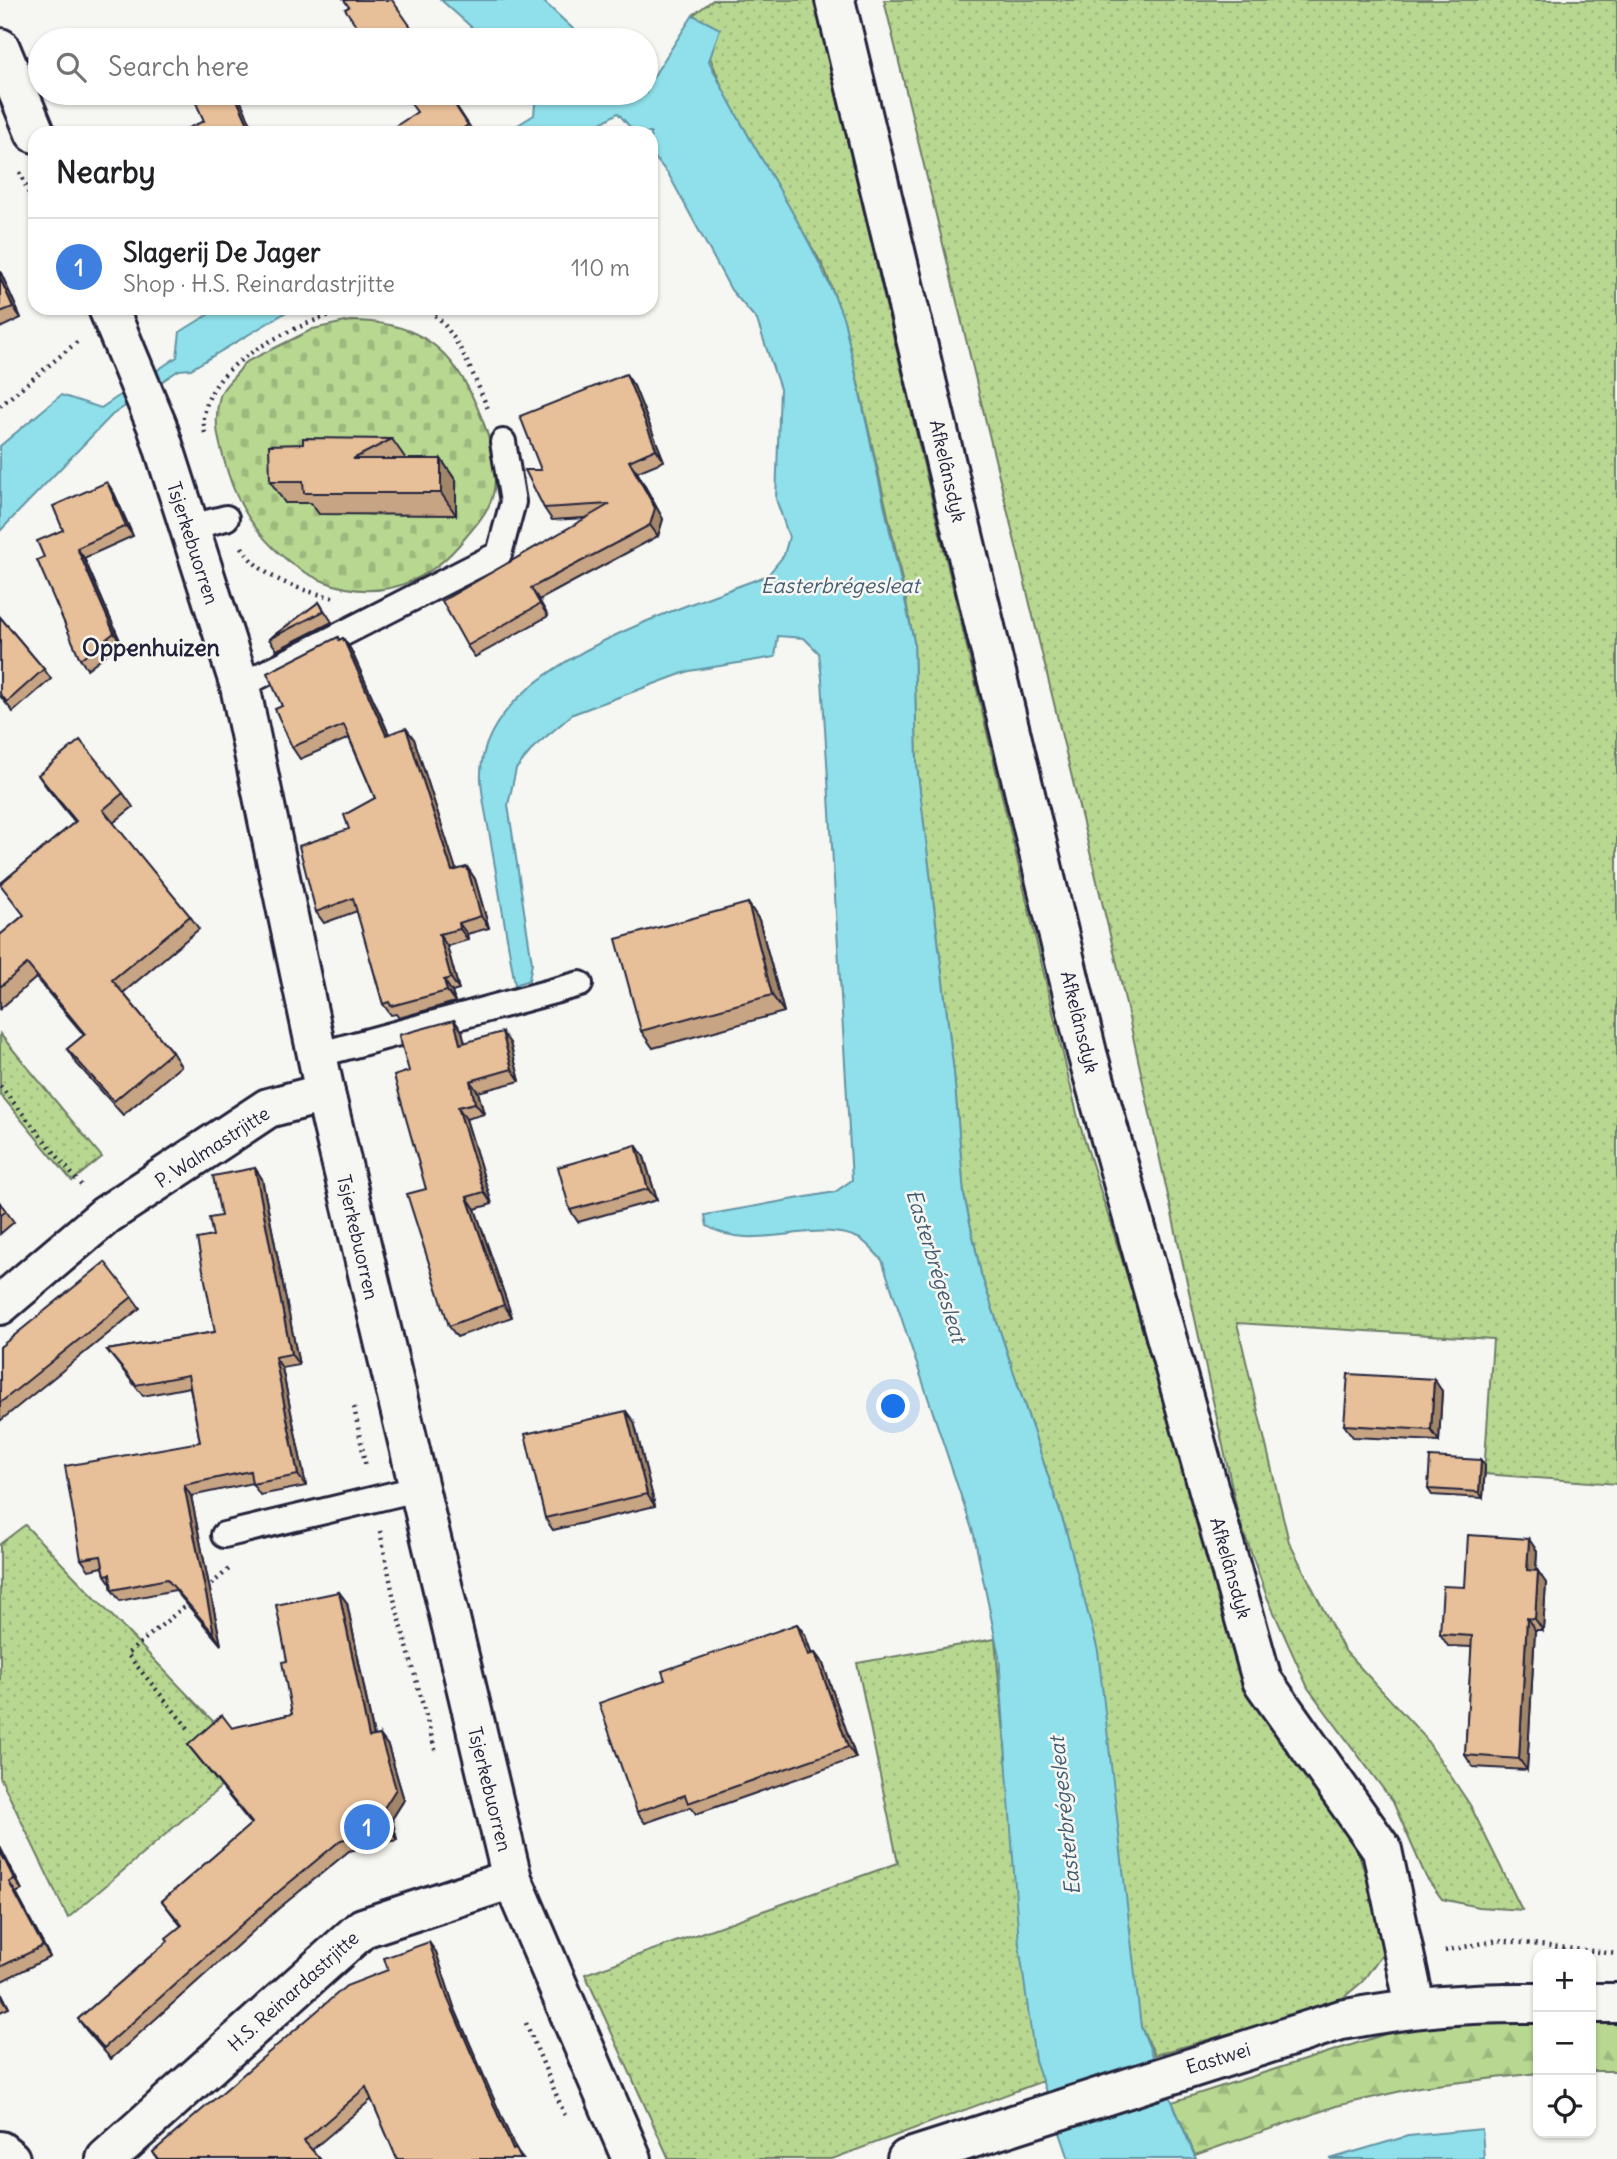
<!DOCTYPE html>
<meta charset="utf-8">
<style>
:root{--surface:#fff;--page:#f2f2f2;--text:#202124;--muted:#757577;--line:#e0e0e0;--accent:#0f766e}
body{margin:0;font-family:Delius,sans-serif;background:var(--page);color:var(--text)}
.controls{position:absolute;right:21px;bottom:21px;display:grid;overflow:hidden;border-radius:14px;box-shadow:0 2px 5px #0004}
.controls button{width:63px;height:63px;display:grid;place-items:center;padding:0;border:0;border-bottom:2px solid var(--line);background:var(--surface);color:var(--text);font:35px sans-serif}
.you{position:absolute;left:894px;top:1407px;width:24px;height:24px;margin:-18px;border:5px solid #fff;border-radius:50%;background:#1a73e8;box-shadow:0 0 0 10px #1a73e833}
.badge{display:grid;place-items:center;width:46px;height:46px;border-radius:50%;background:var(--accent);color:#fff;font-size:23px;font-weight:700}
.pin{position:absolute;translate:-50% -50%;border:4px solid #fff;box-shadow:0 2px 7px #0006}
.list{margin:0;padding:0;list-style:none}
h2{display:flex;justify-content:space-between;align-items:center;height:91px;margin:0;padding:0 28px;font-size:30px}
h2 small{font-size:23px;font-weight:400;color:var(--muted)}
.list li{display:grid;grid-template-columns:46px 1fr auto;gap:21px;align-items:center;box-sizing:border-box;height:98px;padding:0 28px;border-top:2px solid var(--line)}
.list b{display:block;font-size:26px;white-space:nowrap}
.list p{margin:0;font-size:23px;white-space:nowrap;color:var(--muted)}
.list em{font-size:23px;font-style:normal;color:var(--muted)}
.icon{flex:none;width:38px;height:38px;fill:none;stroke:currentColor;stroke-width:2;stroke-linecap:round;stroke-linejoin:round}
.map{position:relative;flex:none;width:1617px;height:2159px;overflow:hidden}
.search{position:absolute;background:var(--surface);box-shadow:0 2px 5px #0004;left:28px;top:28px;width:630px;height:77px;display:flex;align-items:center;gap:18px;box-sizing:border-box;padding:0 24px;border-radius:38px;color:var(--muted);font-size:26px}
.panel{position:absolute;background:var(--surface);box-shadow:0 2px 5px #0004;left:28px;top:126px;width:630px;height:189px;border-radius:21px}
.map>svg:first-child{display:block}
</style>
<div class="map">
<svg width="1617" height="2159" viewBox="0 0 1617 2159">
<defs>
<pattern id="grass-dots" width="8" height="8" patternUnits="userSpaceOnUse" patternTransform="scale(1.75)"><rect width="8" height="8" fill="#b8d891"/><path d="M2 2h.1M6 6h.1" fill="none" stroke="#9eb97e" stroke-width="1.8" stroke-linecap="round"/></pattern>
<pattern id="forest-firs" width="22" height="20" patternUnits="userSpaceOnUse" patternTransform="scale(1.75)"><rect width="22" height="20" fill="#b8d891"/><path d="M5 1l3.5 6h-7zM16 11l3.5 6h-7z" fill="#9eb97e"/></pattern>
<pattern id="cemetery-stones" width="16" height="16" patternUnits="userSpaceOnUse" patternTransform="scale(1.75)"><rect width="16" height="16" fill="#b8d891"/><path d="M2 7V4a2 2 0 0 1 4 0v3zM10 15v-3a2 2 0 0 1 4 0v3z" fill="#9eb97e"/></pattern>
</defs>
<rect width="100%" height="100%" fill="#f6f6f2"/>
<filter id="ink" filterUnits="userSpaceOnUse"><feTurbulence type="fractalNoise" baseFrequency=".0143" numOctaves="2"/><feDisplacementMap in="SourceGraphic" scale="14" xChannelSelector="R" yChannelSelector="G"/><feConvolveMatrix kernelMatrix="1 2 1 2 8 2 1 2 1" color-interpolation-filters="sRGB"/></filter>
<g filter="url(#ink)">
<g fill="url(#grass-dots)" stroke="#6d7d66" stroke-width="2">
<polygon points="713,0 814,0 1079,1122 1207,1532 1355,1842 1382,1926 1382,1954 1362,1982 1338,2002 1155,2055 1141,2027 1065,1527 981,1274 964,1195 954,1073 917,766 914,642 896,551 844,321 825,270 726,97 693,15"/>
<polygon points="884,0 1617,0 1617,1484 1484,1474 1493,1339 1237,1323 1289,1542 1344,1650 1424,1736 1470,1805 1522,1910 1478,1907 1442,1899 1426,1877 1393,1802 1308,1688 1267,1597 1239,1519 1118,968"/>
<polygon points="0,1034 102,1157 72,1181 0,1094"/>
<polygon points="25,1525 251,1761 68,1918 0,1777 0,1544"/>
<polygon points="995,1639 1035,2060 1043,2081 832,2159 669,2159 585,1974 898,1863 857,1663"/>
</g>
<g fill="url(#forest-firs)" stroke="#6d7d66" stroke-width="2">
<polygon points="1591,2004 1617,2006 1617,2071 1591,2071"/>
<polygon points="1538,2006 1538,2073 1419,2087 1336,2106 1195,2155 1172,2102 1455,2012"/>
</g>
<path fill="url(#cemetery-stones)" stroke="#6d7d66" stroke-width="2" d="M350,321c58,0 97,20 122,75 14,29 30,70 20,102 -5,16 -22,34 -33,47 -81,93 -200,29 -231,-72 -8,-27 -16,-48 -8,-77 3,-12 19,-21 24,-33l69,-34z"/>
<g fill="#8fe0ea" stroke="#6394a4" stroke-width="2">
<polygon points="441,0 542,0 585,40 486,40"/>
<path d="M693,15l27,14 -11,32c42,90 100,165 135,259l70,322 3,124 37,307 10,122 17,79 84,253 33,124 43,376 55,132h-127l-34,-99 -16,-116 -20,-288 -25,-121 -92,-275c-7,-7 -16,-19 -24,-22 -48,-20 -105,16 -151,-12l-2,-11 130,-23 17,-12 -30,-501 -3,-26 -15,-15 -26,-2 -3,21 -86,14 -116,43 -39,33 -18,22 -8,36 24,158 -3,17 -14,5c-8,-47 -16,-95 -24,-142 -3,-21 -9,-42 -10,-63 -6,-114 205,-172 287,-205l16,-20 5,-18 -13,-38 4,-110 -23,-69 -26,-30 -62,-115 -18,-22v-20h-16l-17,-20 -34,20h-79l29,-18 2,-22h110v-19l7,3z"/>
<polygon points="219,308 293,308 191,369 179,370 112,415 0,531 0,446 61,395 101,408 177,357 180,332"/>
<polygon points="1482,2129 1484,2159 1330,2159 1408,2136"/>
</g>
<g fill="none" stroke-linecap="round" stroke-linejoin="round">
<g stroke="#22223b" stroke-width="30">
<g id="lane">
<polyline points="187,528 226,518"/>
<polyline points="240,686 499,554 513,502 503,442"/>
<polyline points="317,1055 580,984"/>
<polyline points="224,1535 417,1489"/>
</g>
</g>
<g stroke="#22223b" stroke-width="44">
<g id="street">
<polyline points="835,0 1087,1053 1262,1680 1382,1850 1415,2006"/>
<polyline points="0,1305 106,1215 268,1108 325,1093"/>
<polyline points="1591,2003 1617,2003"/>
<polyline points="0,2151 10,2159"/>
<polyline points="106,2159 363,1928 512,1879"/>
<path d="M907,2159l434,-139c71,-13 125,-18 197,-17"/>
</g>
</g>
<g stroke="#22223b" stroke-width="44">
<g id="secondary">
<polyline points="0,48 35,133"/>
<polyline points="108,308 157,426 240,686 325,1093 512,1879 632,2159"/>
</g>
</g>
<g stroke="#22223b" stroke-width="4.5" stroke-dasharray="2 5" stroke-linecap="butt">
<polyline points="20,172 35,208"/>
<path d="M423,308c30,11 53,74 66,103"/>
<polyline points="0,406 77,342"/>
<path d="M205,433c-13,-69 94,-108 145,-125"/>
<path d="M242,547c18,32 60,44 94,51"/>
<polyline points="0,1086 81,1185"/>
<polyline points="354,1407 366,1467"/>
<polyline points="380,1531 394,1599 436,1753"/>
<polyline points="206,1589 229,1569"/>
<polyline points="188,1728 127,1654 191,1601"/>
<polyline points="1445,1951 1498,1940 1617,1954"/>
<polyline points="526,2023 566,2118"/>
</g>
<use href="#lane" stroke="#f6f6f2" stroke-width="24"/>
<use href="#street" stroke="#f6f6f2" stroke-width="38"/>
<use href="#secondary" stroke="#f6f6f2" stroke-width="38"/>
</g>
<g fill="#c7a483" stroke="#22223b" stroke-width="2">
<polygon points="448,93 474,133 396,133 417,112"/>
<polygon points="0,271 21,318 0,328"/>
<polygon points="634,386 664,461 637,472 663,519 658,536 539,600 548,616 475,657 467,646 586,518 552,520 544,508 541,470"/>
<polygon points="392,439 406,459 441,459 456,481 456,515 319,514 311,503 285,503 270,481 303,444"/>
<polygon points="114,493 133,536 84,558 121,643 87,669 80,659 44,557 63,530"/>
<polygon points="319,602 332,622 277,650 269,639"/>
<polygon points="0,617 44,669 51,679 13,712 0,696"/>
<polygon points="343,638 351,650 389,734 414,739 456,870 467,867 475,879 489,928 467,934 468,940 447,946 459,990 452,992 455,1002 399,1018 396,1014 391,1015 383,1004 357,911 324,923 316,912 349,829 375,798 349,738 300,759 292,747 282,706 339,640"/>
<polygon points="38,775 123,793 133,807 113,823 190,916 199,929 123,993 172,1052 181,1066 123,1115 76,1063 67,1049 84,1035 36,978 0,1009 0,935 24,915 0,884 75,822 47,788"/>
<polygon points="748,903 759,920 784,1012 653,1048 641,1031"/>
<polygon points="454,1020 462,1031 465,1043 510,1043 520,1081 478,1092 484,1114 466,1119 492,1204 475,1209 512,1317 457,1337 449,1326 426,1189 409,1071"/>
<polygon points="636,1145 644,1157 657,1200 578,1222 570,1210"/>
<polygon points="255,1168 262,1179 299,1365 282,1368 306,1486 260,1495 252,1483 191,1496 221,1645 175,1590 120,1601 112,1590 111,1584 105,1575 103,1567 89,1570 81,1559 200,1442 190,1387 143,1396 107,1350 215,1332 213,1236 221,1216"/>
<polygon points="0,1203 14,1222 0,1234"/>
<polygon points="132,1297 140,1308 0,1421 0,1347"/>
<polygon points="1442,1391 1439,1441 1353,1437 1344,1425"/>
<polygon points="634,1422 655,1506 553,1530 545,1518"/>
<polygon points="1485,1466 1483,1498 1432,1495 1428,1489"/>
<polygon points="1537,1551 1536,1571 1546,1583 1543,1630 1535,1630 1527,1770 1473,1767 1465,1755 1472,1647 1448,1646 1440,1634 1465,1587"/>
<polygon points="339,1592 347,1603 374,1736 380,1735 388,1746 404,1800 392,1819 397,1840 349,1851 278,1909 111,2059 86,2030 78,2019 168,1941 181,1926 162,1901 251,1824 188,1745 232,1728 292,1714 287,1661"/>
<polygon points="797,1624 805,1635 812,1654 815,1653 823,1664 856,1758 696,1814 691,1807 645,1823 637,1812 665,1680"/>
<polygon points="0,1847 22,1890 16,1893 50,1957 0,1982"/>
<polygon points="436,1952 454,2007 515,2149 523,2159 397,2159 372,2099 312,2150 320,2159 157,2159 153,2152"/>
<polygon points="0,1990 9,2008 0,2012"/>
</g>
<g fill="#a2866a" stroke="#22223b" stroke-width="2">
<polygon points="234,93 236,93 239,97 255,133 252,133"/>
<polygon points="0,271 21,318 13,307 0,278"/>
<polygon points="626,374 634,386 664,461 656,449"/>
<polygon points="441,459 456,481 456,515 441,493"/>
<polygon points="629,461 637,472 663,519 658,536 650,525"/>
<polygon points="107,482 114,493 133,536 126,526"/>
<polygon points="77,548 84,558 121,643 114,633"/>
<polygon points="531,588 539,600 548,616 540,604"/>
<polygon points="343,638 351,650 394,746 386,735"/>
<polygon points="406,728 414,739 460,882 452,871"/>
<polygon points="467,867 475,879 489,928 481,916"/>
<polygon points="748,903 759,920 784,1012 772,995"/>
<polygon points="459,923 467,934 468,940 460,929"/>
<polygon points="439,934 447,946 459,990 451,978"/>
<polygon points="444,980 452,992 455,1002 447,991"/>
<polygon points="454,1020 462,1031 468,1056 460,1044"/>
<polygon points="502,1032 510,1043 520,1081 512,1069"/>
<polygon points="470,1081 478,1092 484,1114 475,1103"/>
<polygon points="458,1107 466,1119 492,1204 484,1192"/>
<polygon points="636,1145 644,1157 657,1200 648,1189"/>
<polygon points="255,1168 262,1179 299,1365 291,1354"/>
<polygon points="467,1197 475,1209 512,1317 504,1305"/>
<polygon points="275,1357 282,1368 306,1486 298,1475"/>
<polygon points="1434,1379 1442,1391 1439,1441 1431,1430"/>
<polygon points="626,1411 634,1422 655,1506 647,1494"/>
<polygon points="1481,1460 1485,1466 1483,1498 1479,1492"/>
<polygon points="184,1485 191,1496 221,1645 214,1634"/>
<polygon points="1529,1539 1537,1551 1535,1581 1527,1570"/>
<polygon points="1538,1571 1546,1583 1543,1630 1535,1619"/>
<polygon points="339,1592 347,1603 376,1748 369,1737"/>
<polygon points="1527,1618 1535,1630 1527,1770 1519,1759"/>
<polygon points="797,1624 805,1635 816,1667 808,1655"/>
<polygon points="815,1653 823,1664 856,1758 848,1747"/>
<polygon points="380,1735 388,1746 404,1800 392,1819 397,1840 389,1829 384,1808"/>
<polygon points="0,1847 22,1890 14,1879 0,1851"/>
<polygon points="9,1882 16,1893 50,1957 43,1946"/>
<polygon points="429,1942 436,1952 454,2007 520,2159 513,2150 447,1997"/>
<polygon points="0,1990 9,2008 2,1997"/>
</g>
<g fill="#e7bf98" stroke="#22223b" stroke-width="2">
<polygon points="344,0 392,0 420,40 366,40 345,9 349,7"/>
<polygon points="219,93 234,93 252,133 177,133 204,121 196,103"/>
<polygon points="403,93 447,93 468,125 456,133 396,133 393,128 417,112"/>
<polygon points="0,278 13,307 0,312"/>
<polygon points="626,374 656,449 629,461 655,508 650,525 531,588 540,604 467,646 442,601 610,504 544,508 525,470 541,470 520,416"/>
<polygon points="303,438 392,439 353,459 441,459 441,493 304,493 303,481 270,481 269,445 303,444"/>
<polygon points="107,482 126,526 77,548 114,633 80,659 37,560 44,557 37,541 63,530 53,506"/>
<polygon points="319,602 324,611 269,639"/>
<polygon points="0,617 44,669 7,702 0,694"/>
<polygon points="338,637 339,640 343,638 386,735 406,728 452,871 467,867 481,916 459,923 460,929 439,934 451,978 444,980 447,991 391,1006 389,1002 383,1004 353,898 316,912 299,846 349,829 344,815 375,798 344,725 292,747 275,709 282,706 267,673"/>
<polygon points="80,740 123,793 103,810 190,916 112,980 172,1052 114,1101 67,1049 85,1034 27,964 0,987 0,935 24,915 0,884 76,821 38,775"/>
<polygon points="748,903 772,995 641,1031 616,939"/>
<polygon points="454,1020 460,1044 502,1032 512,1069 470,1081 475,1103 458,1107 484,1192 467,1197 504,1305 449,1326 407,1194 426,1189 394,1076 409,1071 399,1035"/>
<polygon points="636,1145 648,1189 570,1210 558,1167"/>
<polygon points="255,1168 291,1354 275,1357 298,1475 252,1484 250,1471 184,1485 214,1634 167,1579 112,1590 110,1574 105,1575 101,1556 81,1559 65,1466 200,1442 188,1375 136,1385 107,1350 215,1332 197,1239 213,1236 209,1218 221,1216 213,1176"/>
<polygon points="0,1203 6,1211 0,1216"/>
<polygon points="105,1262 132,1297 0,1403 0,1347"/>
<polygon points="1348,1374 1434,1379 1431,1430 1344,1425"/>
<polygon points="626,1411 647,1494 545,1518 525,1434"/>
<polygon points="1430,1457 1481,1460 1479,1492 1428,1489"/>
<polygon points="1468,1535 1529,1539 1527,1570 1538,1571 1535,1619 1527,1618 1519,1759 1465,1755 1472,1636 1440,1634 1443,1586 1465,1587"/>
<polygon points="339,1592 369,1737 380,1735 396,1789 384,1808 389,1829 341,1840 271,1898 104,2048 78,2019 168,1941 166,1938 182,1925 162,1901 252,1823 188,1745 222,1715 232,1728 292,1714 282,1662 287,1661 276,1605"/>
<polygon points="797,1624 808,1655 815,1653 848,1747 688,1803 685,1795 637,1812 599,1703 665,1680 662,1671"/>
<polygon points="0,1851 14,1879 9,1882 43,1946 0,1967"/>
<polygon points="429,1942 447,1997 513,2150 516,2149 521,2159 397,2159 366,2087 304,2141 320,2159 158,2159 153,2152 346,1986 388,1970 384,1958"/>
</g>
</g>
<g text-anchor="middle" stroke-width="5" stroke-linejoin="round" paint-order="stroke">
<g font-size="19" fill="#22223b" stroke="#f6f6f2">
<text transform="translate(948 471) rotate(77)" y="7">Afkelânsdyk</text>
<text transform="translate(193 543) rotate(72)" y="7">Tsjerkebuorren</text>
<text transform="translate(1080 1022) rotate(76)" y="7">Afkelânsdyk</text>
<text transform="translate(212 1147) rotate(-33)" y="7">P. Walmastrjitte</text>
<text transform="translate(358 1237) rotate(77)" y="7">Tsjerkebuorren</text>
<text transform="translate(1231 1568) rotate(74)" y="7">Afkelânsdyk</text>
<text transform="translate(490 1789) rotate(76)" y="7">Tsjerkebuorren</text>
<text transform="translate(293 1991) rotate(-42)" y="7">H.S. Reinardastrjitte</text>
<text transform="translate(1218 2058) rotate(-17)" y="7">Eastwei</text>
</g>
<g font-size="21" font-style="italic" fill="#435b70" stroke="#f6f6f2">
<text x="840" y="593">Easterbrégesleat</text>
<text transform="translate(936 1266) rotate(73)" y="7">Easterbrégesleat</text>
<text transform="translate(1065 1816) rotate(-96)" y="7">Easterbrégesleat</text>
</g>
<g font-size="23" font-weight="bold" fill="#22223b" stroke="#f6f6f2">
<text x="151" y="656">Oppenhuizen</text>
</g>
</g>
</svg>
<div class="controls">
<button>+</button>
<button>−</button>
<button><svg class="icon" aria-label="locate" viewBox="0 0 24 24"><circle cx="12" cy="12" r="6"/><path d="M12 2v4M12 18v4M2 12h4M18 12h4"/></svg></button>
</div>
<div class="you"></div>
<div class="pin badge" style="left:367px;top:1827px;background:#3f7fe0">1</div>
<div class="search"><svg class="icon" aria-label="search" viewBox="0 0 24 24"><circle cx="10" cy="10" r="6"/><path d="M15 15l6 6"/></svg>Search here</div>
<section class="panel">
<h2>Nearby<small></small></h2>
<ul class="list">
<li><span class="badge" style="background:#3f7fe0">1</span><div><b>Slagerij De Jager</b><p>Shop · H.S. Reinardastrjitte</p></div><em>110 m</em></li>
</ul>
</section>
</div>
